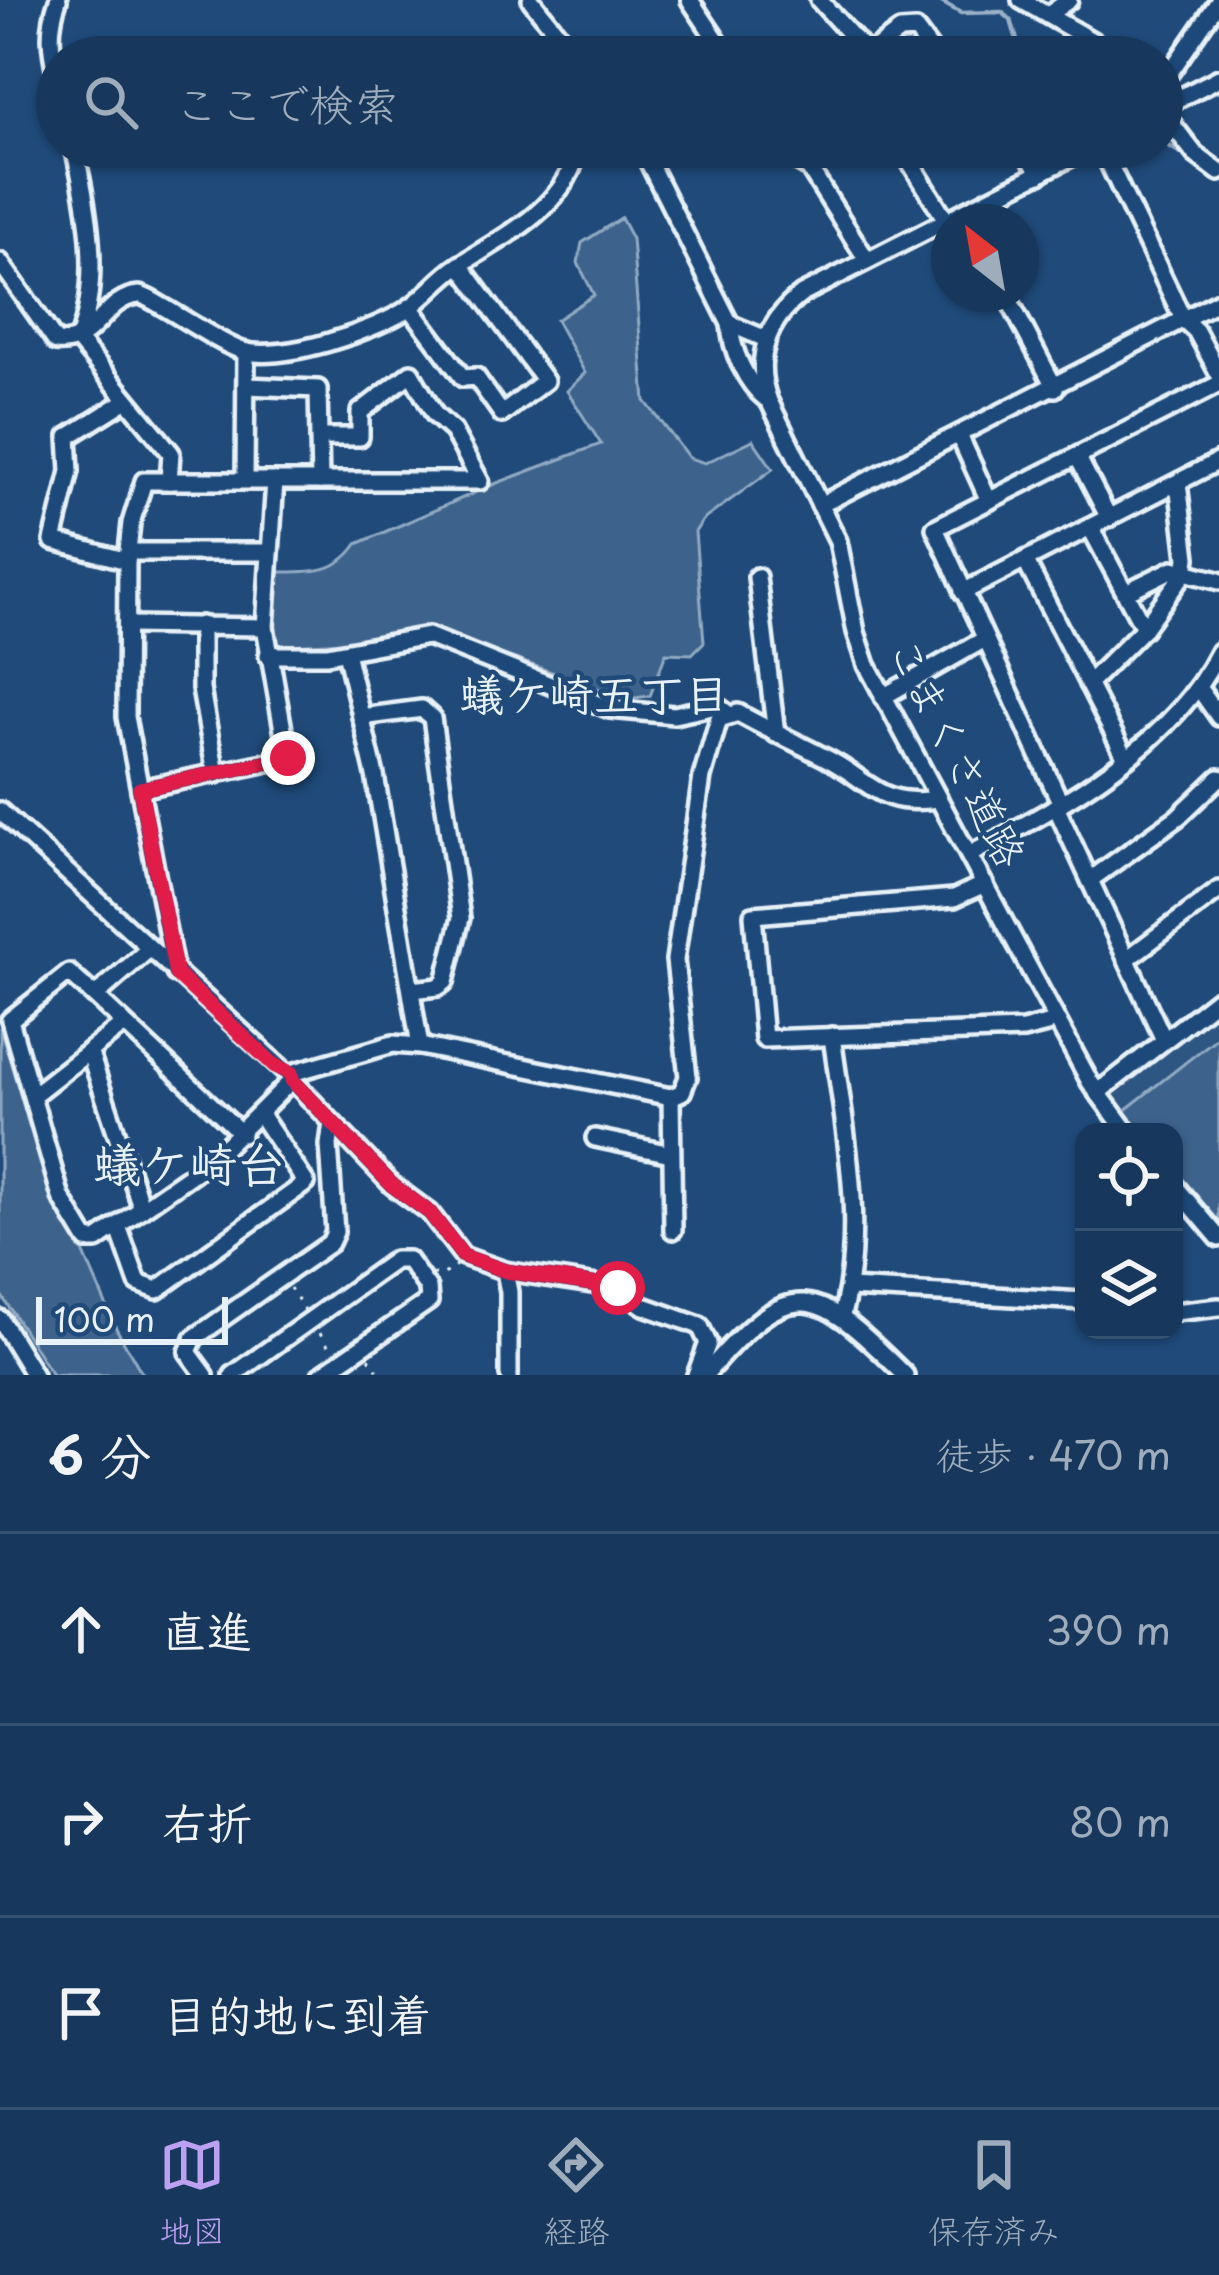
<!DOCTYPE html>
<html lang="ja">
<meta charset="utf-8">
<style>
:root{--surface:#17385c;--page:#203f62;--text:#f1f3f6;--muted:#9eacbb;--line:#365272;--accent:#bca0f2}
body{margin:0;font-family:"Playpen Sans","Klee One",sans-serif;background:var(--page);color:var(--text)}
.controls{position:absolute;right:36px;bottom:36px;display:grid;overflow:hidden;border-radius:24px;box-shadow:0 3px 9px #0004}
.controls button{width:108px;height:108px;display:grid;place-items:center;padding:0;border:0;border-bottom:3px solid var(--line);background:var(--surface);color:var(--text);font:60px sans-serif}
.compass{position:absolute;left:931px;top:204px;width:108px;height:108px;border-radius:50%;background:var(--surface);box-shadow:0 3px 9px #0004;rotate:329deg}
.scale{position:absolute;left:36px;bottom:30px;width:192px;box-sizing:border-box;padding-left:12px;border:6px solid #e8f1f8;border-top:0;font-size:33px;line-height:42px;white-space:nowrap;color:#e8f1f8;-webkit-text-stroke:9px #1f4a7a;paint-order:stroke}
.stop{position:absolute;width:36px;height:36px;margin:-27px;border:9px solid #e11d48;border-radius:50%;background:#fff}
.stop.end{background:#e11d48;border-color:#fff;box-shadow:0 3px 12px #0008}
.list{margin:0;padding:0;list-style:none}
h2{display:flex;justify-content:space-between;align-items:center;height:156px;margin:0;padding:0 48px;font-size:51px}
h2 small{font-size:39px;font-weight:400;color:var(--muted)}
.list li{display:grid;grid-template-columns:78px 1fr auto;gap:36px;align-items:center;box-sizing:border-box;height:192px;padding:0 48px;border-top:3px solid var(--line)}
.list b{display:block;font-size:45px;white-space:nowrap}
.list em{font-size:39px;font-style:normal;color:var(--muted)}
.icon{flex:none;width:66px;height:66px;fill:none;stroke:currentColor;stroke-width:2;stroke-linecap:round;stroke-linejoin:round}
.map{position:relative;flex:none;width:1219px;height:1375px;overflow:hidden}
.search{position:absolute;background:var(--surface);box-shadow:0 3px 9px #0004;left:36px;right:36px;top:36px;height:132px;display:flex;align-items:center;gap:30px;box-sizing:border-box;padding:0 42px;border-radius:66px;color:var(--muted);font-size:45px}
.sheet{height:732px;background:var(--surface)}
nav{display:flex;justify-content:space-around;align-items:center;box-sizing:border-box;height:168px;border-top:3px solid var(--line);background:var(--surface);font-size:33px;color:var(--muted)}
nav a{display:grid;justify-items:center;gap:6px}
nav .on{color:var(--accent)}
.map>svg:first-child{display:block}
</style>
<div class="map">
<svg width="1219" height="1375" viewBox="0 0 1219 1375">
<rect width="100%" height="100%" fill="#1f4a7a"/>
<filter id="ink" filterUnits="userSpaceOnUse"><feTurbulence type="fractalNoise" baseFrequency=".00833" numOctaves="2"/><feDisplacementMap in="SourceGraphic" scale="24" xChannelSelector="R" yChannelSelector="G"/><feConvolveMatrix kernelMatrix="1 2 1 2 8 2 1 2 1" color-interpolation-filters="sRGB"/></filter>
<g filter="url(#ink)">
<polygon fill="#2e5683" points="1219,1009 1219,1225 1174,1171 1174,1132 1141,1132 1113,1096 1115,1090"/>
<g fill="#3c628c" stroke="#92aac2" stroke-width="3">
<path d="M621,218l11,21 13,162 44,57 16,5 48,-23 20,29 -70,51 -8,12 9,110 -12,12 -26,-1 -16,43 -23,3 -196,-70 -85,13 -74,4 6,-74c32,0 59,2 79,-28l140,-61 104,-39 -34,-53 18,-18 -29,-53 38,-25 -16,-32 4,-20z"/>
<polygon points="0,1027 46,1181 79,1242 117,1330 143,1375 52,1375 0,1293"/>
<polygon points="1219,1036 1219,1225 1174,1171 1174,1132 1141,1132 1124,1111"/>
</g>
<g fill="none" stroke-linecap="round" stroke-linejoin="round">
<g stroke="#9ab0c7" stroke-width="4.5">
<polyline points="938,0 961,13 1002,12 1011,20 1022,57"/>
<polyline points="1162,142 1188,157"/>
</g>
<g stroke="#e8f1f8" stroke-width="24">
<g id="minor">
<polyline points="531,0 576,57"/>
<polyline points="690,0 728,57"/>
<polyline points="819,0 868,54 900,31 916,30 936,57"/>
<polyline points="1021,0 1120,57"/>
<polyline points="1048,15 1069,0"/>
<path d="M57,77c-7,-29 -9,-48 1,-77"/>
<polyline points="1162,84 1219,1"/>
<polyline points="1162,107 1219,78"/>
<polyline points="1162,111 1195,154 1219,172"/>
<path d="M74,147c14,60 28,133 4,193"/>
<path d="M641,147l89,177c1,26 16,59 36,75"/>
<polyline points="785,147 795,160 809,168 867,260"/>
<polyline points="906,147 910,162 946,220"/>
<polyline points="1023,147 1040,174"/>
<path d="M1091,147l-289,147c-35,26 -49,66 -33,107l69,140 18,91 11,33 223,417 37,50"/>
<polyline points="1101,147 1183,319 1196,331 1219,374"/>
<polyline points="809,168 849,147"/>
<path d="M0,262l56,80c40,4 46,-44 83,-47 9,-1 81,50 104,56 40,11 133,-20 166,-43 18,-13 31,-30 49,-42 46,-30 110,-59 120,-119"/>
<polyline points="1006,294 1055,388"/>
<polyline points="410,307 463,378 476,377 502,414 545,381 460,265"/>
<polyline points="730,324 766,339"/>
<polyline points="78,340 171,453 169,481"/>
<polyline points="127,400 68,437 70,471 53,541 127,561"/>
<polyline points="959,435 989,501"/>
<polyline points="319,437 320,481"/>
<polyline points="1077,456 1109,518"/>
<polyline points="245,479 246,352"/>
<polyline points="820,505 1219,301"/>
<polyline points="1091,529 1144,628"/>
<polyline points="129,552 270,552"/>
<polyline points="1026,562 1126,758"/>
<polyline points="757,577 776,734"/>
<polyline points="963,592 1219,461"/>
<polyline points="1126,592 1173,569 1219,581"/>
<polyline points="128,625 265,627"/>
<polyline points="201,625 201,689 216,774"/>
<polyline points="346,652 375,775 420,1046"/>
<polyline points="268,655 327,655 428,636 610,709 674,715 717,706 727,713"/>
<polyline points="1088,684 1144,628 1185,572 1187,558 1178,483"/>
<polyline points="1200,690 1219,717"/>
<polyline points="883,697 985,639"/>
<polyline points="361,717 422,709 432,718 461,918 445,982 438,987 412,990"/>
<polyline points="140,789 288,758 265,627 275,481"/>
<polyline points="1061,804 935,528 1219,384"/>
<polyline points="1056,807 1164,1040"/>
<path d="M0,811l288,263 105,-30 27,2 251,51 11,-5 6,-15 -13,-117 27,-183 17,-58 19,-6c28,16 58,29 86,44 46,22 53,51 113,42"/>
<path d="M969,855c91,-49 202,-107 250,-203"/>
<polyline points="1090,880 1178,817 1219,778"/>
<polyline points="985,884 954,898 753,915 764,1039 1023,1030 1047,1024"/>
<polyline points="149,949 95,996 242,1134"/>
<polyline points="1127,959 1219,890"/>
<polyline points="175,973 126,717 127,561 131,523 144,481 480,481 453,431 435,415 411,373 360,412 360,437 319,437 318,389 246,386"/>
<polyline points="95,996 69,973 10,1020 61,1197 87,1240 97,1240 212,1160 292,1080"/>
<path d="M832,1036c12,92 34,188 10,279"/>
<polyline points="89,1051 142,1209"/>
<polyline points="291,1073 292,1080 392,1185 430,1213 463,1256 505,1271 618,1288 644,1306 700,1326 708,1343 696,1375"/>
<polyline points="1097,1093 1219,998"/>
<polyline points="33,1095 124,1024"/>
<polyline points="671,1097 673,1230"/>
<polyline points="595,1138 671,1154"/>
<polyline points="1174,1185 1219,1238"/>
<polyline points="118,1226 138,1283 157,1290 306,1183 260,1114"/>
<polyline points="505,1271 509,1292 509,1375"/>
<polyline points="849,1288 1084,1301"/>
<polyline points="1174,1312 1219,1307"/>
<polyline points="0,1319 34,1375"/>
<polyline points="205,1375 188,1352 194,1338 330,1243 335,1232 329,1145 332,1123"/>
<polyline points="233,1375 395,1260 408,1260 428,1288 429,1301 321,1375"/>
<path d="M705,1375c88,-104 111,-88 200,0"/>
</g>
</g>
<g stroke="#e8f1f8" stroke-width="3" stroke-dasharray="3 9" stroke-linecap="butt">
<polyline points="433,1274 443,1275 456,1265"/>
<polyline points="290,1288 305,1310"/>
<polyline points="320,1333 331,1350"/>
<polyline points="369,1358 381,1375"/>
</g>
<use href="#minor" stroke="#1f4a7a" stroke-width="15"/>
</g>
</g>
<g fill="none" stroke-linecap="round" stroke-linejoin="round" filter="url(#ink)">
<polyline stroke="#e11d48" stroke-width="15" points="288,758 140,789 176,974 275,1066 291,1073 292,1080 392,1185 430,1213 463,1256 506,1271 618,1288"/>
</g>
<g text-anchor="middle" stroke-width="9" stroke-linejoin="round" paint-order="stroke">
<g font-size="42" fill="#e8f1f8" stroke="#1f4a7a">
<text transform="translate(957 752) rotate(63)" y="15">こまくさ道路</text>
</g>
<g font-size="45" font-weight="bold" fill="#e8f1f8" stroke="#1f4a7a">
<text x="594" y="711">蟻ケ崎五丁目</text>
</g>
<g font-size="48" font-weight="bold" fill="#e8f1f8" stroke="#1f4a7a">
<text x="189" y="1182">蟻ケ崎台</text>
</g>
</g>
</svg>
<div class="controls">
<button><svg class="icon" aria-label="locate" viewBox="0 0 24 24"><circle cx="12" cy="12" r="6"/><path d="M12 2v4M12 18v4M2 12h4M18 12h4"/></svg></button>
<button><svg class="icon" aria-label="layers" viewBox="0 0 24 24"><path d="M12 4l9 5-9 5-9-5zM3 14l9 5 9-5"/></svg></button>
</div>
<svg class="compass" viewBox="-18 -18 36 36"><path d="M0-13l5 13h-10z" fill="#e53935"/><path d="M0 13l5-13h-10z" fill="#9eacbb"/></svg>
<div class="scale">100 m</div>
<div class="stop" style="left:618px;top:1288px"></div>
<div class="stop end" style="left:288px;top:758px"></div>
<div class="search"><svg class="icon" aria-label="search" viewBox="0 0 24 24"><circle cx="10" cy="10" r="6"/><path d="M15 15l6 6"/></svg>ここで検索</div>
</div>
<section class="sheet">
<h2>6 分<small>徒歩 · 470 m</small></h2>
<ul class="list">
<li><svg class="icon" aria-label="ahead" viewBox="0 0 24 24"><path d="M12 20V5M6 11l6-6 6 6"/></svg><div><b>直進</b></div><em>390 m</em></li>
<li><svg class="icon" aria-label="right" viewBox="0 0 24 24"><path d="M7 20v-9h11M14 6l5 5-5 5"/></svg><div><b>右折</b></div><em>80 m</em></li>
<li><svg class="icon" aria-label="arrive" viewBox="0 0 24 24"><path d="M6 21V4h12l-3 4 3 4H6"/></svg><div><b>目的地に到着</b></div></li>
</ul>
</section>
<nav>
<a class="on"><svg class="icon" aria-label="map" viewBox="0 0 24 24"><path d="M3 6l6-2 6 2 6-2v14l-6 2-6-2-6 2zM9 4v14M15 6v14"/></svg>地図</a>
<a><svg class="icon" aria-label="directions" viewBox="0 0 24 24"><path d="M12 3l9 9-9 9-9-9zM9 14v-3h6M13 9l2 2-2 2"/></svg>経路</a>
<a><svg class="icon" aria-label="saved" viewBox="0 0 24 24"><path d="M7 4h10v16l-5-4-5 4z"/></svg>保存済み</a>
</nav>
